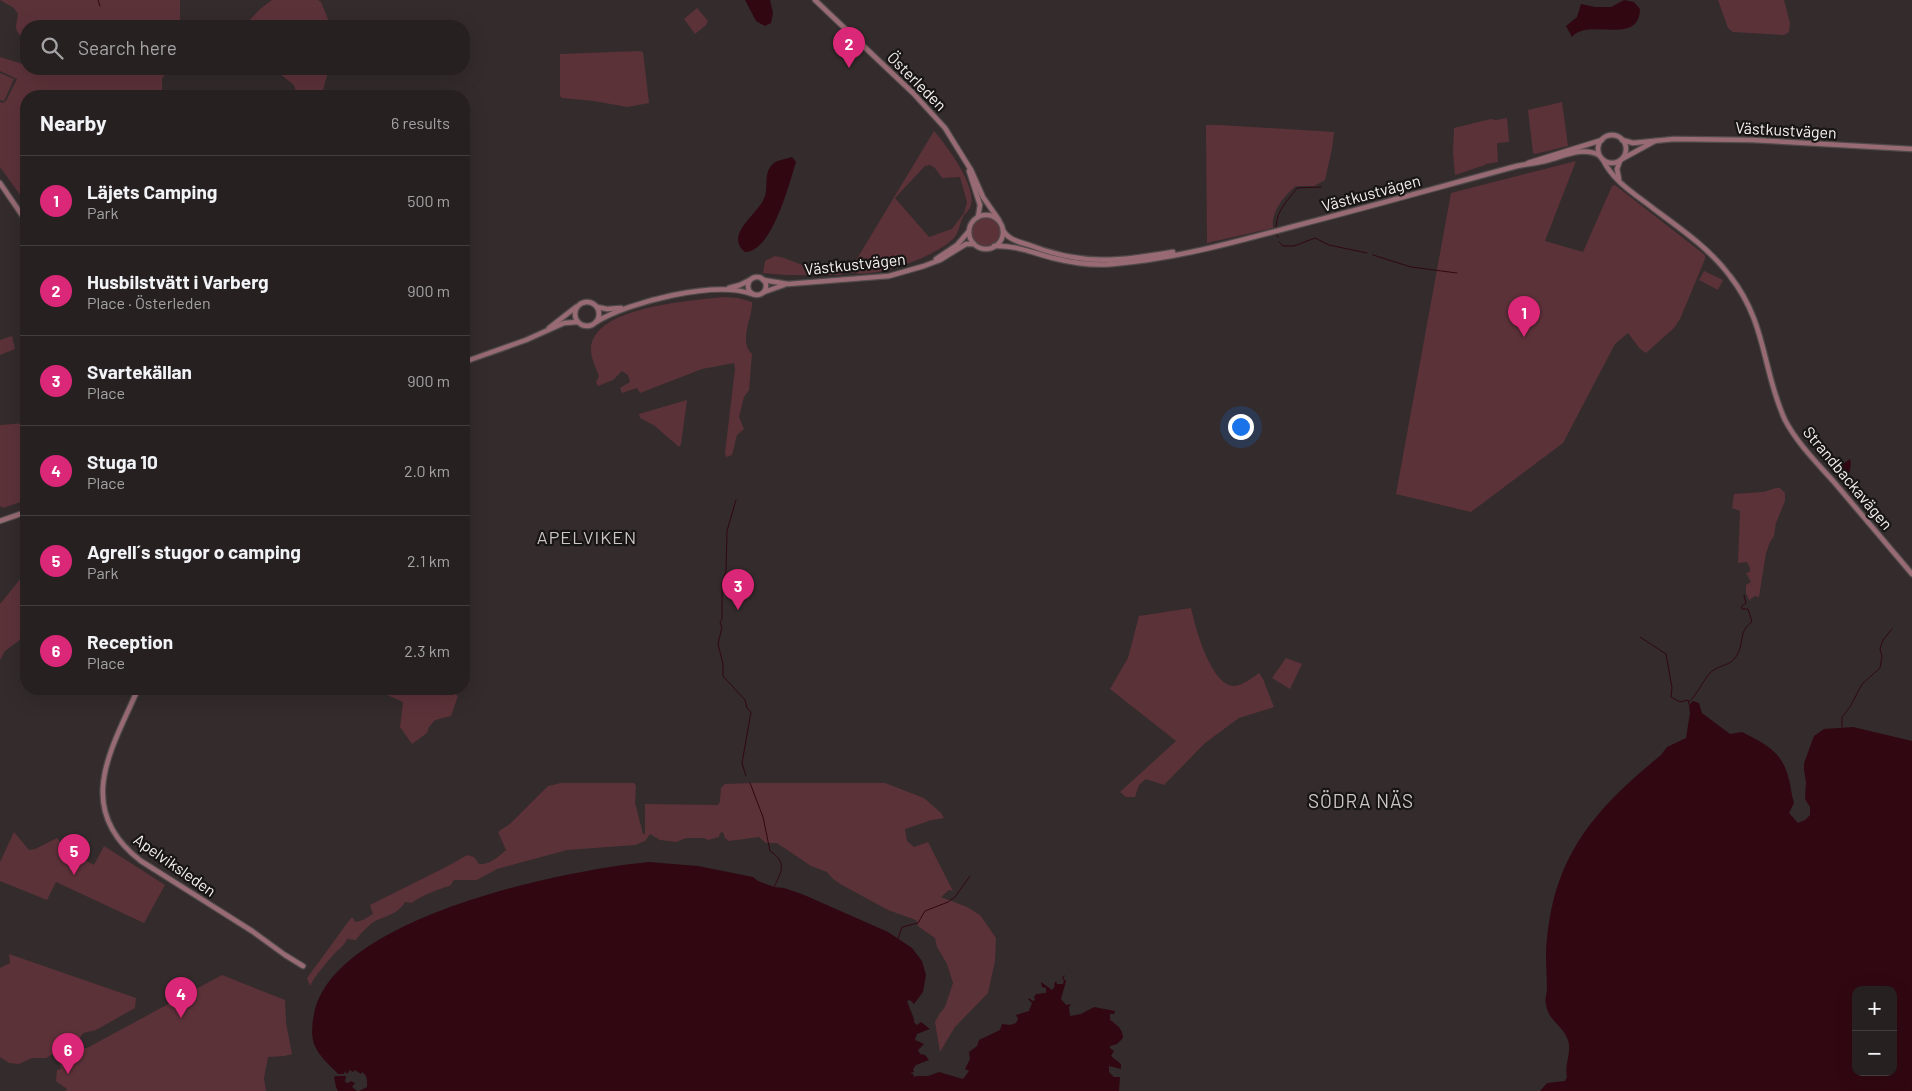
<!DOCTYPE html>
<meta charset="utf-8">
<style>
:root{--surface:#262021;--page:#322d2e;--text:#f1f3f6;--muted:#a4a3a5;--line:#423e3f;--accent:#db2777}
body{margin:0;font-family:Barlow,sans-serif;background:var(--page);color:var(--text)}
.controls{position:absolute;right:15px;bottom:15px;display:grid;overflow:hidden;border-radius:10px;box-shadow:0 5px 20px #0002}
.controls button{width:45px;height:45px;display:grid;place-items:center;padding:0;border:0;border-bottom:1px solid var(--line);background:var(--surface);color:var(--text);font:25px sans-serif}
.you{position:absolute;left:1240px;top:426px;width:18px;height:18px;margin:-12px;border:4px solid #fff;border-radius:50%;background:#1a73e8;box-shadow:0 0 0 8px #1a73e833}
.badge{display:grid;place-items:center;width:32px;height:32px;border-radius:50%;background:var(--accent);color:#fff;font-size:16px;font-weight:700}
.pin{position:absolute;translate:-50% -41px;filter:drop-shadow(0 1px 2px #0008)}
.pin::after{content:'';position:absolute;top:26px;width:18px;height:15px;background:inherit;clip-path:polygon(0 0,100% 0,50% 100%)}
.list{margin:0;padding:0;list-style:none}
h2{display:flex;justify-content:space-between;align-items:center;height:65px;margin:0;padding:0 20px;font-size:21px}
h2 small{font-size:16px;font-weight:400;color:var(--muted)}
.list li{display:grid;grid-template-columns:32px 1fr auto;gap:15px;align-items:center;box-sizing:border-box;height:90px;padding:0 20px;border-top:1px solid var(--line)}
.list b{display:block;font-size:19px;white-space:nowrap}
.list p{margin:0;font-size:16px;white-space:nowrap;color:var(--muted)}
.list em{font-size:16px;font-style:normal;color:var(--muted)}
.icon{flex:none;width:28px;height:28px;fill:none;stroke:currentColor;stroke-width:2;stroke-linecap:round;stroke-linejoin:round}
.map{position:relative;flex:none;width:1912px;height:1091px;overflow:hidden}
.search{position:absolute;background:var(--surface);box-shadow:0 5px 20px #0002;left:20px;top:20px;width:450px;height:55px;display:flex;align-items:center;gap:12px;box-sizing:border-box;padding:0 18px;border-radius:20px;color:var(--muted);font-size:19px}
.panel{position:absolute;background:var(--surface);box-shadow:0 5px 20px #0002;left:20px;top:90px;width:450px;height:605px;border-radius:20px}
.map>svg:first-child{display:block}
</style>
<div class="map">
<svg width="1912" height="1091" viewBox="0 0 1912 1091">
<rect width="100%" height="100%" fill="#332b2c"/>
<g fill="#5c3239" fill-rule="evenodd">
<path d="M0,0h180v26h-154v13c-13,-7 -10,-13 -8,-25l-4,-6z"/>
<polygon points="272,0 318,0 321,2 328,19 328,26 246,26 246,24 260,9"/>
<polygon points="1718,0 1784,0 1790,23 1789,32 1784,35 1733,32 1728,28"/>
<polygon points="697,8 708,21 706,25 695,34 684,19"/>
<polygon points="639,51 643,52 649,103 627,107 594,101 562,98 560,96 560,54"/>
<polygon points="0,57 26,65 26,69 168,69 162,79 162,96 26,96 26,203 0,167 0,102 3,103 6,101 17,79 0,71"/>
<polygon points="274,69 329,69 322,93 319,96 297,96 294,85"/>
<polygon points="0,73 14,79 4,101 0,100"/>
<polygon points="1562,102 1568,146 1535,154 1533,153 1528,110"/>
<polygon points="1507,118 1509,140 1509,142 1497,143 1498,162 1486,164 1485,165 1455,175 1453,153 1454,128 1491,119 1496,120"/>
<path d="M1206,125h13l115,7 -2,17 -7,31 -11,6h-18c-12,10 -25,25 -23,42l-66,15z"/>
<path d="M934,131c13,15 42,54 37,74 -1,4 -4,7 -7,10 -5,8 -4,17 -11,24 -19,18 -79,41 -104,33zM930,165l5,3 7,10 18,-1 7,25 -3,11 -12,16 -23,8 -34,-39 30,-32z"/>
<polygon points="1576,161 1545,241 1583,252 1612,186 1615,185 1705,255 1705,259 1680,319 1674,328 1646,353 1640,349 1628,333 1615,344 1563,443 1471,512 1396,494 1451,193"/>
<circle cx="986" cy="231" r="15"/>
<path d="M775,256c18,2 51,25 67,8l2,6 -1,4 -5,1h-53l-22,-2 2,-12z"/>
<polygon points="1704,271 1723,280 1718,290 1699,280"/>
<path d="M723,297l15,1 14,4c1,15 -14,39 0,52l-3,36 -5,7 -5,20 5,12 -7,6 -5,20 -6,2 -1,-4 10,-84 -1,-6 -32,6 -62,24 -3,-5 -15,5 -2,-5 10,-6 -2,-7 -6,-4 -9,9 -15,6 -2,-4 3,-6c-3,-8 -8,-18 -8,-26 0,-44 101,-49 132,-53z"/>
<polygon points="12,336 15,349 0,355 0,340"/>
<polygon points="687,400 681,444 679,447 655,426 640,418 639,414"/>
<polygon points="26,423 26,500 3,508 0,506 0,425"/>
<polygon points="1776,488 1780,488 1785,493 1785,501 1776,523 1774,536 1770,542 1766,553 1759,597 1755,596 1749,600 1746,593 1746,585 1751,582 1746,573 1750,572 1750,568 1747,562 1738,563 1740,511 1732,508 1734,494 1763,492"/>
<polygon points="26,572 25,636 5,651 0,660 0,604"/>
<path d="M1191,608c4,18 20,79 44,78 8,-1 17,-8 24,-13l4,6 11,28 -35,11 -34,25 -41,42 -18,-6 -7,6 -4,12h-9l-6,-5 56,-51 -66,-52 18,-31 11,-42z"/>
<polygon points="1286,658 1302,664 1290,689 1272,678"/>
<polygon points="388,689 449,689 458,696 451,716 435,720 429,727 427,733 412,744 400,727 403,702 385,694 385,691"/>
<path d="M561,783h73l2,3 -1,17 8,31h2v-30l73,1 2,-4 1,-13 4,-4 28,-1h132l39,15 17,15 3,5 -12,2 -27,9 2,12 7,6 14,-5 25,49 -4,-1 -8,7 26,10 13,8 16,23 -1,23 -7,32 -33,34 -15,25 -5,-30 5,-9 5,-6 8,-24 -6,-19 -10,-17 -2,-9 -16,-11 -3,-7 -28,-10 -46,-25 -9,-6 -6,-7 -16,-6 -34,-23h-11l-7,-6 -30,4 -4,-3 -2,-6 -3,1 -1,4 -11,3 -4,-2h-18l-10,4 -16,-2 -10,-6 -5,7 -10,4 -68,5 -70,19 -20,11h-23l-4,6c-7,1 -34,12 -38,17l-7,-1c-7,13 -22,14 -33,21 -5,4 -13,12 -16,17l-9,-1c-3,7 -8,10 -13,15 -8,10 -18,20 -24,32l-3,-8 44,-60h2l2,4 8,-2 10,-6 -3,-9 78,-39 19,-11 7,2 5,7c11,1 19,-7 27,-14l-8,-18 13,-9 37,-37z"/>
<polygon points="14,832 29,850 35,849 57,838 67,850 94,865 104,846 165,885 144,923 56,882 47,900 0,881 0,862"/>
<polygon points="9,954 136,998 135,1008 96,1030 83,1033 79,1040 46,1058 32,1058 19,1064 9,1063 0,1057 0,968 10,963"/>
<polygon points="222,975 285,1000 286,1023 292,1054 284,1056 268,1057 264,1078 266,1091 66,1091 67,1089 56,1081 57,1070 61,1069 59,1060 83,1048 87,1048"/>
</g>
<g fill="#310812" fill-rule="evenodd">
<polygon points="745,0 770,0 773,13 771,23 765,26 756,21"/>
<path d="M1624,0l10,2 6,7c-1,38 -52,8 -68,28l-6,-11 11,-9 4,-13 14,3h16z"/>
<path d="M792,157l4,5c-7,22 -24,90 -51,90 -22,-18 15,-39 20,-56 3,-9 -1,-22 6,-30 4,-6 15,-7 21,-9z"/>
<path d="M1850,459c2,5 -1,20 -6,24l-11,-12z"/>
<path d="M1693,701l6,2 3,10 28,21 12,-2c21,11 39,18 46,44 3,9 3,18 6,27l-5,10 9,10 7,-3 5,-5v-8l-5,-8 1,-17 -2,-12v-7l10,-27 10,-7 29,-2 59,14v350h-372l7,-8 18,-2 2,-4c-3,-13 5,-24 1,-37 -6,-16 -19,-18 -22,-35 -1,-5 0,-10 1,-15 0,-11 -1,-23 -1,-34 4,-95 44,-143 115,-201l6,-8 19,-9 4,-25 -1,-8zM1856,990h37v82h-37z"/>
<path d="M649,862l49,4 55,11 5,4 16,6 10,1 18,6 86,38 24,16 10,13 4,14 -3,17 -9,12 -4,-4 -3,1 7,18v3l3,3 4,-3 9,7 -13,5 -2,6 9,4 -6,6 2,4 5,1 4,5 -13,5 -3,4 1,3 -4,1 3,1 1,3 3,-1h11l11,-4 24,7 6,-8 -4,-2 5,-10 -1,-7 8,-6 2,-6 21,-10 2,-6 8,1 6,-2 2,-4 -2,-4 13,-4 3,-8 -4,-4 1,-1 4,3 2,-1 -1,-3 2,-3 10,-1v-5l-4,-1 -1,-5 11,8 3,-4 -1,-2 2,-3 1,3h6l1,-3 -2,-3 1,-2 2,-1 -2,3 3,3 -5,18 5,6 5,-1 -2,3 1,9 11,-2 13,-7 21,4 -1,3h-4v6c7,5 13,9 13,18l-6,6 -7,2v2l4,3 -3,5 10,8v5l-12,-3v6l5,5h6l-1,14h-760l8,-4c0,-7 1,-11 -5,-15l-1,2 -6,-4 -2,2 -3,-2 -3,4 -2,-3 -1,3h-6c-9,-10 -19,-17 -24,-30 -3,-9 -2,-20 0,-30 19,-97 251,-144 335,-152z"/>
<polygon points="336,1076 346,1076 345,1082 348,1083 351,1081 355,1083 352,1087 357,1091 338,1091 336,1087 334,1077"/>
</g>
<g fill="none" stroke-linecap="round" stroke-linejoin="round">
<g stroke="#310812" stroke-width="1">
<polyline points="98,0 100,6"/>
<path d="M1276,227c1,-18 11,-25 21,-39l24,-1"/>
<polyline points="1276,234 1278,237"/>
<polyline points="1279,242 1283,246 1294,246 1315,238 1329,245 1367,253"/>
<polyline points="1373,255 1411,267 1457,273"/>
<polyline points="736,500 727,531 726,571 722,583 722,619 720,623 722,627 718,644 723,664 723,676 745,700 747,708 751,712 742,763 746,776"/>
<polyline points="1640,637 1666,654 1672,688 1671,697 1680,702 1688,700 1689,704"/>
<path d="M1689,702c9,-9 14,-21 21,-29 10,-10 21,-5 28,-20 6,-13 1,-22 14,-31l-4,-13h-6l-1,-2 5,-4 -2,-8"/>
<polyline points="1842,727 1842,717 1850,707 1862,684 1880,668 1882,656 1880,649 1883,640 1892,629"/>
<path d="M750,783l13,34 7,34c17,11 12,20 4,36"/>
<polyline points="898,939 902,927 918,923 925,911 948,902 955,897 970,876"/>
</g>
<g stroke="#4f494a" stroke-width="7">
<g id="secondary">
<polyline points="815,0 913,93 945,128 971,170 983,197 999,220"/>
<circle cx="1612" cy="149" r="14"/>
<polyline points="1622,140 1633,143 1674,139 1752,140 1912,149"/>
<polyline points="1622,159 1655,141"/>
<path d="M1603,160c11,22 32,34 51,49 27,20 56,40 76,67 37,47 32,94 55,144 12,23 32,43 49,62 26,31 52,61 78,92"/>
<polyline points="1528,163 1602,140"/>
<polyline points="969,171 980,205 978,217"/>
<polyline points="1619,179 1617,169 1620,161"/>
<polyline points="0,183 26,221"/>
<circle cx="986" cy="232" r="17"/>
<path d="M1003,230c4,9 16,12 26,15 55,21 88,16 144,7"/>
<path d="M994,246c22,-1 39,7 59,12 20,5 40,8 60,6 61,-5 123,-22 182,-38 74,-19 148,-40 222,-60 10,-2 19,-3 28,-5 18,-4 36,-15 54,-6"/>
<polyline points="936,259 957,245 969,231"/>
<circle cx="757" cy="286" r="9"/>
<polyline points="763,280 788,284 889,276 924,266 940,260 966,244 974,244"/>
<polyline points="729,288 740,285 750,280"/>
<polyline points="764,292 784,285"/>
<circle cx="587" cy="314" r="12"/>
<polyline points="597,307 607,309 621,308"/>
<path d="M596,322c33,-20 119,-42 156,-28"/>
<polyline points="549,328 576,307"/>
<polyline points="464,362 526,340 564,323 577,322"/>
<polyline points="0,521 26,512"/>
<path d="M138,689c-27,61 -65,120 3,172l111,70 33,24 18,11"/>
</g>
</g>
<use href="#secondary" stroke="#986a73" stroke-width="4.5"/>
</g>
<g text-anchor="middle" stroke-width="4.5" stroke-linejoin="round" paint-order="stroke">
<g font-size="16" fill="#f6f1f1" stroke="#181515">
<text transform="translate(917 81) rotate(45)" y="6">Österleden</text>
<text transform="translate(1786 130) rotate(3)" y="6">Västkustvägen</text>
<text transform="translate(1371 193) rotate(-15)" y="6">Västkustvägen</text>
<text transform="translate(855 264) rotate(-6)" y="6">Västkustvägen</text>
<text transform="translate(1848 478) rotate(50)" y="6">Strandbackavägen</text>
<text transform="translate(175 865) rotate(35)" y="6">Apelviksleden</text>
</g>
<g font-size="18" letter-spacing="1" fill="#cdc4c4" stroke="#181515">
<text x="587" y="544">APELVIKEN</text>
</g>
<g font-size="19" letter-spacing="1" fill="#cdc4c4" stroke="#181515">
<text x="1361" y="808">SÖDRA NÄS</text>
</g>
</g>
</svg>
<div class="controls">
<button>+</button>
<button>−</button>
</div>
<div class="you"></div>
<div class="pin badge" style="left:1524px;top:337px">1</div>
<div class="pin badge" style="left:849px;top:68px">2</div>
<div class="pin badge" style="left:738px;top:610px">3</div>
<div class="pin badge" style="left:181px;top:1018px">4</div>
<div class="pin badge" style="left:74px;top:875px">5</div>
<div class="pin badge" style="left:68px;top:1074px">6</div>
<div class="search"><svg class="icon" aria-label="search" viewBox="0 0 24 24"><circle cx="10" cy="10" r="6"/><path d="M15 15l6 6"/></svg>Search here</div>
<section class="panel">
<h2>Nearby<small>6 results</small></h2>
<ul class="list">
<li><span class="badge">1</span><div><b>Läjets Camping</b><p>Park</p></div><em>500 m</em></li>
<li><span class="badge">2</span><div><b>Husbilstvätt i Varberg</b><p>Place · Österleden</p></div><em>900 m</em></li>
<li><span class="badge">3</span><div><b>Svartekällan</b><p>Place</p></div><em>900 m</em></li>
<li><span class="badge">4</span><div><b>Stuga 10</b><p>Place</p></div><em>2.0 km</em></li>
<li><span class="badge">5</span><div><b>Agrell´s stugor o camping</b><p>Park</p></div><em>2.1 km</em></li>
<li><span class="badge">6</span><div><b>Reception</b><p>Place</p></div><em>2.3 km</em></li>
</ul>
</section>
</div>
